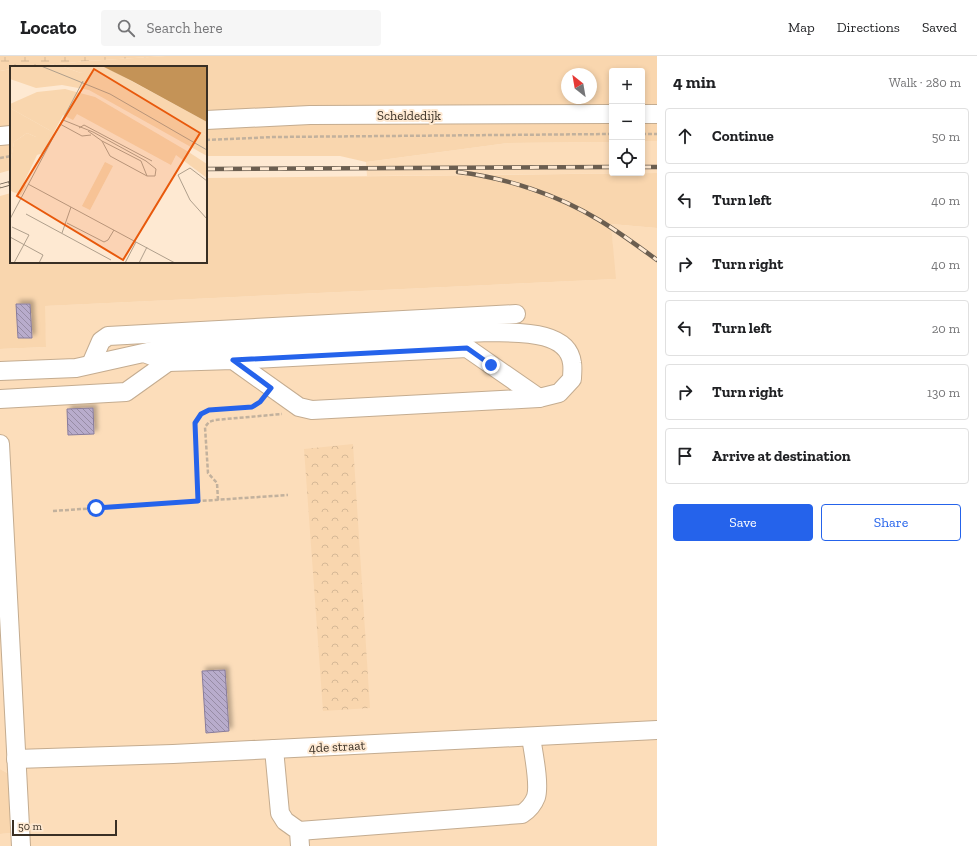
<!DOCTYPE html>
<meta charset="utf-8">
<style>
:root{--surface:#fff;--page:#f6f6f6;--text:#202124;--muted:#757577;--line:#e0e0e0;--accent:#2563eb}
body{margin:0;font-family:"Zilla Slab",serif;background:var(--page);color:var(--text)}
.controls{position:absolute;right:12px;top:12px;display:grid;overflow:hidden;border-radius:4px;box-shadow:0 2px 6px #0003}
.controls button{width:36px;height:36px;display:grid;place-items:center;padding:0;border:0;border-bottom:1px solid var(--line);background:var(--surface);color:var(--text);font:20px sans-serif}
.compass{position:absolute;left:561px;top:12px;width:36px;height:36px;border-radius:50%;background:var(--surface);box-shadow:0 2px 6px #0003;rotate:329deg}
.scale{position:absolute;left:12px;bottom:10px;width:105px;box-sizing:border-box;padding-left:4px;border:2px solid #392f24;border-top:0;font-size:11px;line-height:14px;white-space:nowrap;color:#392f24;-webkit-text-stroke:3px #fee9d2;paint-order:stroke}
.stop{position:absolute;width:12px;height:12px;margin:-9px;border:3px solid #2563eb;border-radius:50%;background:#fff}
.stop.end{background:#2563eb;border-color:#fff;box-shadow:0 1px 4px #0008}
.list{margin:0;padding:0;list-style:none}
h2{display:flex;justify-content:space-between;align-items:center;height:52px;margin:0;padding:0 16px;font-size:17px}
h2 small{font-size:13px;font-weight:400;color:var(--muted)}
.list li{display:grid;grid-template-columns:26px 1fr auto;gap:12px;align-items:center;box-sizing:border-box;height:56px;margin:0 8px 8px;padding:0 8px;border:1px solid var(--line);border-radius:4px}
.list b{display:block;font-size:15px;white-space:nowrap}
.list em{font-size:13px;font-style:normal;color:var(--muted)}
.actions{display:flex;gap:8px;padding:12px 16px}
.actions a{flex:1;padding:9px 0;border:1px solid var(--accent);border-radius:4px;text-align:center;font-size:14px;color:var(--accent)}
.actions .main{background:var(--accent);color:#fff}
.icon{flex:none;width:22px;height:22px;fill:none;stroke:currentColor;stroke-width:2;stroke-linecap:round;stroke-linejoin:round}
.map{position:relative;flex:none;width:657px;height:790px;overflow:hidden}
header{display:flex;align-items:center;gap:24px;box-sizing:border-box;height:56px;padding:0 20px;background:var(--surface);border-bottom:1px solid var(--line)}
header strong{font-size:19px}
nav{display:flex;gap:22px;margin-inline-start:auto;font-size:14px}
.search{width:280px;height:36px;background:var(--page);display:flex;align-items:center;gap:10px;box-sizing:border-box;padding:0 14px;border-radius:4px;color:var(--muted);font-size:15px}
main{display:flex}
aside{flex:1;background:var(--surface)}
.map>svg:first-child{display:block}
</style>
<header>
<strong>Locato</strong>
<div class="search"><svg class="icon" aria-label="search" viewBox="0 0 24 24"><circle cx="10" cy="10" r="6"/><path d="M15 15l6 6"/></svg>Search here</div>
<nav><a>Map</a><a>Directions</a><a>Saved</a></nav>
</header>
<main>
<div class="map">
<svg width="657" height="790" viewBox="0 0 657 790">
<defs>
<pattern id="forest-crowns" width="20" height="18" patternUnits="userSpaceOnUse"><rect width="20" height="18" fill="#f9d6ae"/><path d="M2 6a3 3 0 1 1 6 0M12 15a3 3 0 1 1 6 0" fill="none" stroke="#d6b896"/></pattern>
<pattern id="wetland-marsh" width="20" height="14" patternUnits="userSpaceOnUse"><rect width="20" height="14" fill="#f9d6ae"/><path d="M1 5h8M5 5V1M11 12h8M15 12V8" fill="none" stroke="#d6b896"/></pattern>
<pattern id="building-back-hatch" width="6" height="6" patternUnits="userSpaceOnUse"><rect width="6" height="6" fill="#b8accc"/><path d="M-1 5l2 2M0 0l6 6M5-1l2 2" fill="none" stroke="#978ca5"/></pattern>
<filter id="shadow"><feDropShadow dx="3.5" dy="-3.5" stdDeviation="2" flood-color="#0004"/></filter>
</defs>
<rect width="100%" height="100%" fill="#fee9d2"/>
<g fill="#fcddba">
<polygon points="642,85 657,85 657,117 367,120 366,106 508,87 612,86 612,117 642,117"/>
<polygon points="611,168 657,172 657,790 0,790 0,778 12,777 9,718 0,713 0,293 46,291 44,250 615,223"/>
</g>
<g fill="#f9d6ae" fill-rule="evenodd">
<path d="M166,0h491v85h-15v-70h-30v71l-104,1 -142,19 -26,-6h-134v-89h-177l58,-6zM567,18h24v24h-24z"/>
<polygon points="11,13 11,114 0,117 0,15"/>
<polygon points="657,117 657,172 611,168 616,223 45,250 46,291 0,293 0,140 11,137 11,206 206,206 206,122"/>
<polygon points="0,713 9,718 12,777 0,778"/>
</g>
<polygon fill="url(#forest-crowns)" points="353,388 370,652 323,655 304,393"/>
<polygon fill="url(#wetland-marsh)" points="0,0 166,0 87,5 29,11 11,11 11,13 0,15"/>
<g fill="url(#building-back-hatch)" stroke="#887c9b" filter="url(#shadow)">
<polygon points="16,248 30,248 32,282 18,282"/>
<polygon points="93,352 94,378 68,379 67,353"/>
<polygon points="225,614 229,675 206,677 202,615"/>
</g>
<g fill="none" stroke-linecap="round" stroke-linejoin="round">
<g stroke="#c4ac90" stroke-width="20">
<g id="minor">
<polyline points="642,58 657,58"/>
<polyline points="206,64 310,59 612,58"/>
<polyline points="0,80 11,79"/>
<polyline points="233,304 467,292 539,342"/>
<polyline points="91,308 101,285 108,280 516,258"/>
<path d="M0,315l76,-3 94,-21 319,-15c25,1 79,-3 83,31 1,5 0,11 0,16l-13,14 -20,5 -227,12 -13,-3 -66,-47 -65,2 -24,-9"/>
<polyline points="0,343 126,336 168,306"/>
<polyline points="0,388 21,790"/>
<polyline points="274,693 280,757 285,765 299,775 300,790"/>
<polyline points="16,703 173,698 657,674"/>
<path d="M299,775l223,-17c6,-4 11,-9 14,-17 4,-13 -3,-46 -5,-60"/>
</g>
</g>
<g stroke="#c2b19d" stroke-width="2.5" stroke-dasharray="4 2" stroke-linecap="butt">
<polyline points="642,78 657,78"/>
<polyline points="206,84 274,81 612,78"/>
<polyline points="0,102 11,100"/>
<polyline points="218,444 217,427 208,417 205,371 209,366 215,364 282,358"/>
<path d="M198,445l-3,-78c2,-3 3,-6 5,-8 14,-14 49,2 62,-16"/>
<polyline points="53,455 288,439"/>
</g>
<use href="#minor" stroke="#fff" stroke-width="18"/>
<g stroke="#6b5e50" stroke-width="4.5">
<g id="rail">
<polyline points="642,111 657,111"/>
<polyline points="206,113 612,111"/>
<path d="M458,116c49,6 100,23 141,48 20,12 39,26 58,40"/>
<polyline points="0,130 11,127"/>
</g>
</g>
<use href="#rail" stroke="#fee9d2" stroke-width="3" stroke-dasharray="9" stroke-linecap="butt"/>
</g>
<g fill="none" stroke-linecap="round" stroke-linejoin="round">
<polyline stroke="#2563eb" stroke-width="5" points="96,452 198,445 195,367 201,358 209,354 252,351 260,346 271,332 233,304 467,292 491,309"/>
</g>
<g text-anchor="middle" stroke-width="4" stroke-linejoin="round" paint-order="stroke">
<g font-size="13" fill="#392f24" stroke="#fee9d2">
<text x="409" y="64">Scheldedijk</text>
<text transform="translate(337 690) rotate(-3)" y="5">4de straat</text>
</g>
</g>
<g transform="translate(10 10)">
<rect width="197" height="197" fill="#fee9d2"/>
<path d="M0,0h51l20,7 7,-4 19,9 100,58v20l-118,-66 -27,-5 -26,3 -26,-9zM55,23l30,8 92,54 20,13v14l-31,-23 -5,10 -94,-51 -4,6 -10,-5 -20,38 -6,2 -13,27 2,4 -5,9 -8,-3 -3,-2v-25l4,-23 13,-9 9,4 15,-6 -41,-23v-4l27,-12z" fill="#f9d6ae"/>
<path d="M0,42l41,23 -2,7 -13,-1 -9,-4 -13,9 -4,23zM95,96l8,4 -23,44 -8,-4z" fill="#f9d6ae"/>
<path d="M51,0h41l9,4 96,52v14l-100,-58 -19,-8 -7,3z" fill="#f9d6ae"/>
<path d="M92,0h105v56l-75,-41z" fill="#c49357"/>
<path fill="none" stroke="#af9f8c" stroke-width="1" d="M31,0l69,28 97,56M53,54l30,12 53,29 10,8 -1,7h-8l-37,-20 -8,-15 -14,-10M50,58l22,12 9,-1M69,62l5,-3 68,36M92,75l39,20 6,15M197,115l-17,-13 -12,7 12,25 17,19M18,118l147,79M16,148l85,46M0,153l73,-138M57,157l37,19 4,-2 6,-10M2,161l17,8 -15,28M52,167l9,-26M0,171l33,18 -4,8M115,197l11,-21M129,197l8,-16"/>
<path fill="#e8590c" fill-opacity="0.15" stroke="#e8590c" stroke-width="2" d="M84,3l106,64 -77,127 -106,-64z"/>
<rect width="197" height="197" fill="none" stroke="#392f24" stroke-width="2"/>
</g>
</svg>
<div class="controls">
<button>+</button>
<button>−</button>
<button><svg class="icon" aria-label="locate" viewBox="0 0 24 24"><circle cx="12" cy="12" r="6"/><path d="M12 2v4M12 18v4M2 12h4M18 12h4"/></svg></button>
</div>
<svg class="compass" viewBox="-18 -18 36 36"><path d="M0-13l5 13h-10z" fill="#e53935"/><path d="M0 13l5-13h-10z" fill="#757577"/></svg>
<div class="scale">50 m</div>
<div class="stop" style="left:96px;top:452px"></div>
<div class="stop end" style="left:491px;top:309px"></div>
</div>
<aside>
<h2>4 min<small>Walk · 280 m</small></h2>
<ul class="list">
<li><svg class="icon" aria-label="ahead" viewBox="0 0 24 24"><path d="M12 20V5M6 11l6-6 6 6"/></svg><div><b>Continue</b></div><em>50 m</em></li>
<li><svg class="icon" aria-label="left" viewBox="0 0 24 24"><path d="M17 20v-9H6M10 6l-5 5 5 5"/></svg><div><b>Turn left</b></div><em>40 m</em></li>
<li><svg class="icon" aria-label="right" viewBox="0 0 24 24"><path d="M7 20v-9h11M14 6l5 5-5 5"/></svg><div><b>Turn right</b></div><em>40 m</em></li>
<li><svg class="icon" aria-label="left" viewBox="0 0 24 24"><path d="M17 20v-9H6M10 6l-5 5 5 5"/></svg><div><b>Turn left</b></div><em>20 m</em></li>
<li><svg class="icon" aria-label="right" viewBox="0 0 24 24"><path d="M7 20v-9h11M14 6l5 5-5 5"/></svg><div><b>Turn right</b></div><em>130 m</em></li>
<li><svg class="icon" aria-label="arrive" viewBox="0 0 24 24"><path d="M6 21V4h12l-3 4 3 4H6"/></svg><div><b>Arrive at destination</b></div></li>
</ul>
<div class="actions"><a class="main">Save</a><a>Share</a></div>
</aside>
</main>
